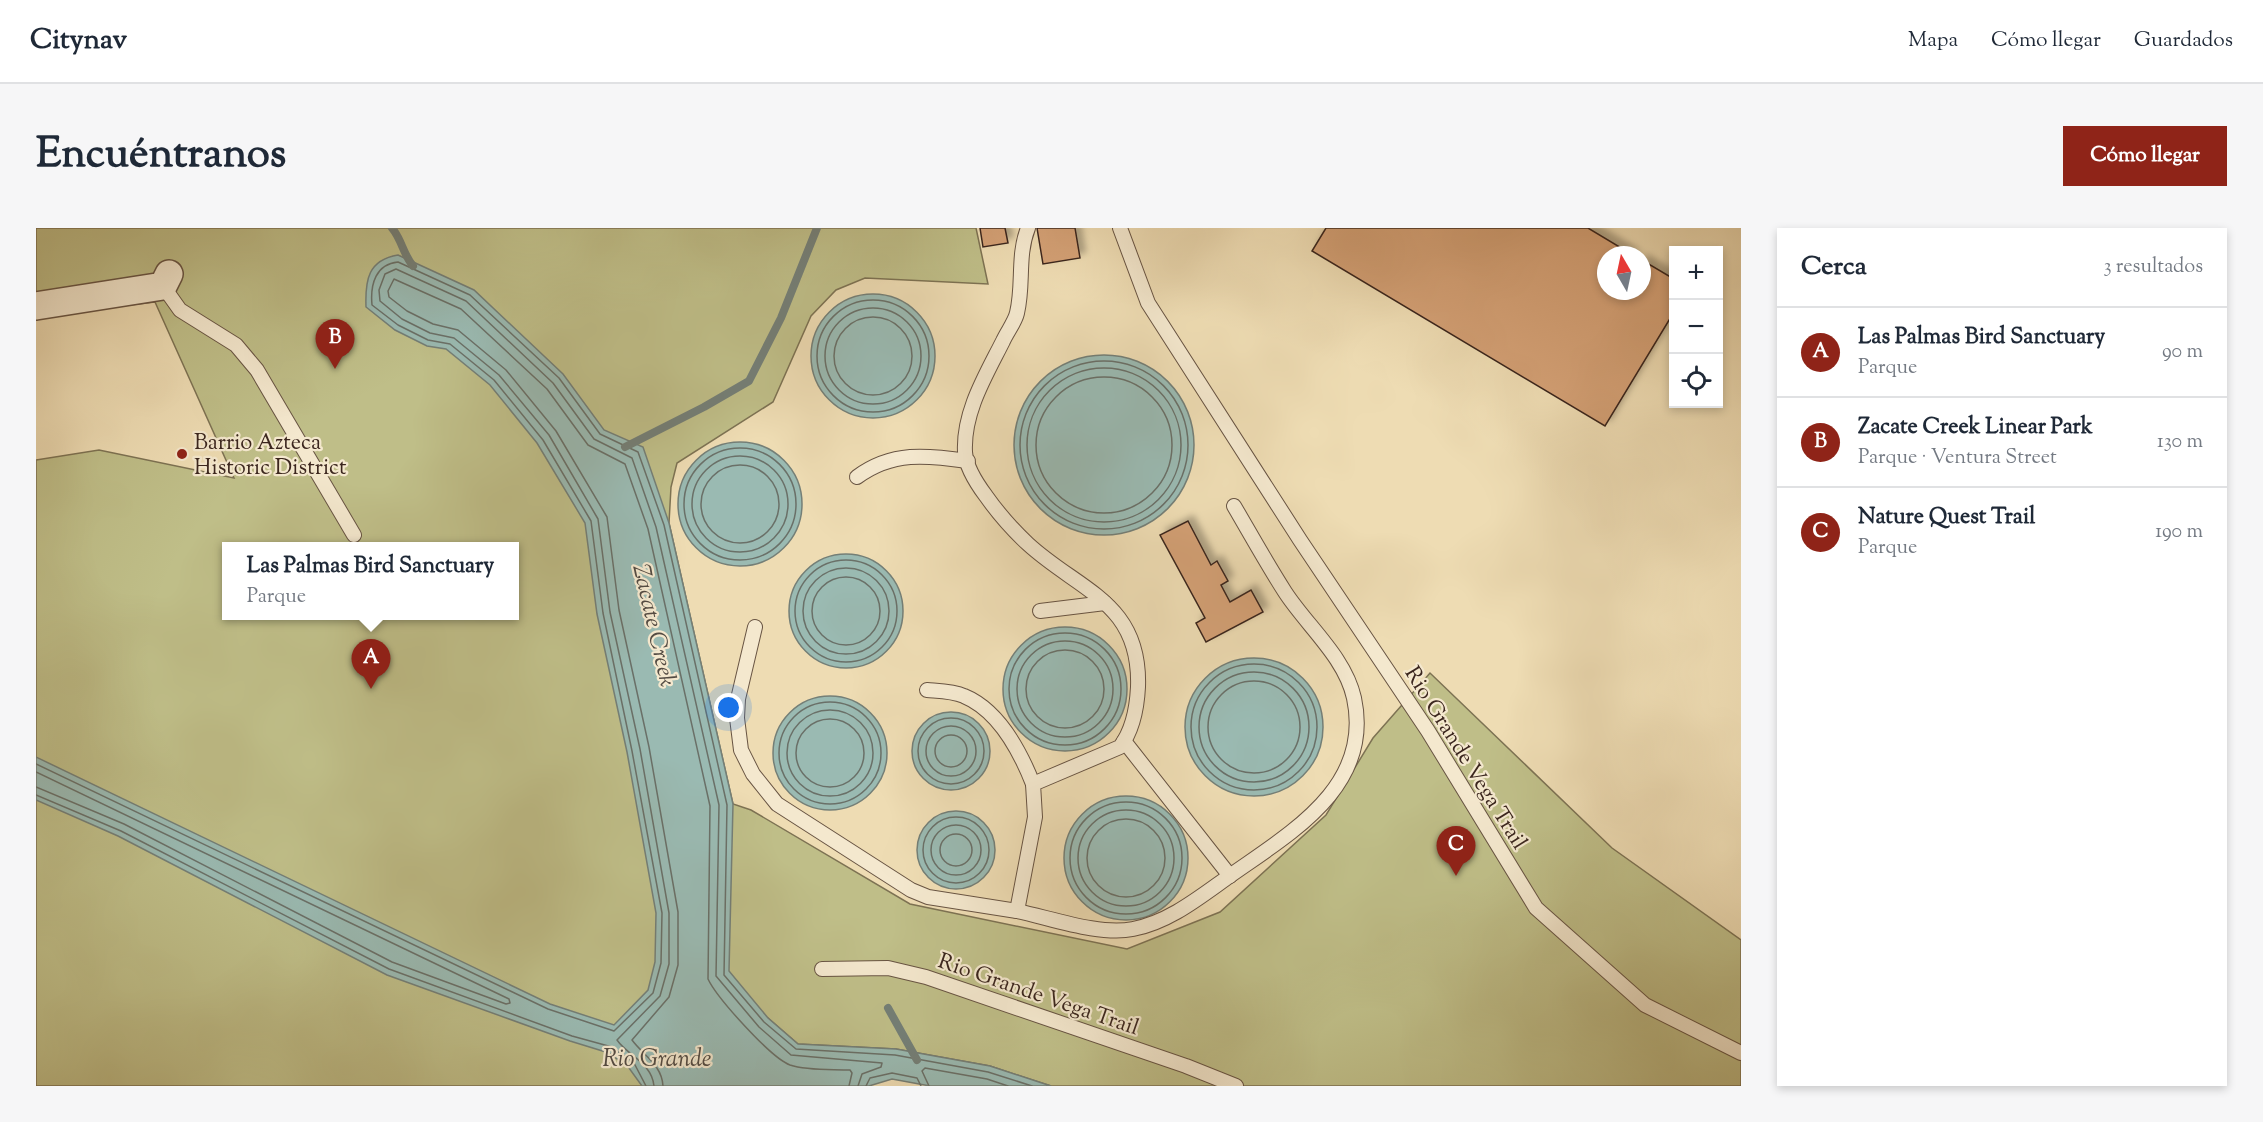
<!DOCTYPE html>
<html lang="es">
<meta charset="utf-8">
<style>
:root{--surface:#fff;--page:#f6f6f7;--text:#1f2937;--muted:#747a83;--line:#e0e1e3;--accent:#8f2418}
body{margin:0;font-family:"Sorts Mill Goudy",serif;background:var(--page);color:var(--text)}
.controls{position:absolute;right:18px;top:18px;display:grid;overflow:hidden;border-radius:0px;box-shadow:0 3px 9px #0003}
.controls button{width:54px;height:54px;display:grid;place-items:center;padding:0;border:0;border-bottom:2px solid var(--line);background:var(--surface);color:var(--text);font:30px sans-serif}
.compass{position:absolute;left:1561px;top:18px;width:54px;height:54px;border-radius:50%;background:var(--surface);box-shadow:0 3px 9px #0003;rotate:351deg}
.you{position:absolute;left:693px;top:480px;width:21px;height:21px;margin:-15px;border:4px solid #fff;border-radius:50%;background:#1a73e8;box-shadow:0 0 0 9px #1a73e833}
.badge{display:grid;place-items:center;width:39px;height:39px;border-radius:50%;background:var(--accent);color:#fff;font-size:20px;font-weight:700}
.pin{position:absolute;translate:-50% -50px;filter:drop-shadow(0 2px 3px #0008)}
.pin::after{content:'';position:absolute;top:32px;width:21px;height:18px;background:inherit;clip-path:polygon(0 0,100% 0,50% 100%)}
.popup{position:absolute;left:186px;top:314px;width:297px;height:78px;box-sizing:border-box;display:grid;place-content:center;border-radius:0px;background:var(--surface);filter:drop-shadow(0 2px 4px #0005);font-size:20px;white-space:nowrap;color:var(--muted)}
.popup b{font-size:22px;color:var(--text)}
.popup::after{content:'';position:absolute;left:50%;top:100%;margin-left:-12px;border:12px solid transparent;border-top-color:var(--surface)}
.list{margin:0;padding:0;list-style:none}
h2{display:flex;justify-content:space-between;align-items:center;height:78px;margin:0;padding:0 24px;font-size:26px}
h2 small{font-size:20px;font-weight:400;color:var(--muted)}
.list li{display:grid;grid-template-columns:39px 1fr auto;gap:18px;align-items:center;box-sizing:border-box;height:90px;padding:0 24px;border-top:2px solid var(--line)}
.list b{display:block;font-size:22px;white-space:nowrap}
.list p{margin:0;font-size:20px;white-space:nowrap;color:var(--muted)}
.list em{font-size:20px;font-style:normal;color:var(--muted)}
.icon{flex:none;width:33px;height:33px;fill:none;stroke:currentColor;stroke-width:2;stroke-linecap:round;stroke-linejoin:round}
.map{position:relative;flex:none;width:1705px;height:858px;overflow:hidden;border-radius:0px}
header{display:flex;align-items:center;gap:36px;box-sizing:border-box;height:84px;padding:0 30px;background:var(--surface);border-bottom:2px solid var(--line)}
header strong{font-size:28px}
nav{display:flex;gap:33px;margin-inline-start:auto;font-size:21px}
.intro{display:flex;align-items:center;justify-content:space-between;box-sizing:border-box;height:144px;padding:0 36px}
h1{margin:0;font-size:42px}
.button{padding:15px 27px;border-radius:0px;background:var(--accent);color:#fff;font-size:21px;font-weight:700}
main{display:flex;gap:36px;padding:0 36px}
aside{flex:1;background:var(--surface);border-radius:0px;box-shadow:0 3px 9px #0003}
.map>svg:first-child{display:block}
</style>
<header>
<strong>Citynav</strong>
<nav><a>Mapa</a><a>Cómo llegar</a><a>Guardados</a></nav>
</header>
<div class="intro"><h1>Encuéntranos</h1><a class="button">Cómo llegar</a></div>
<main>
<div class="map">
<svg width="1705" height="858" viewBox="0 0 1705 858">
<defs>
<filter id="shadow"><feDropShadow dx="5.5" dy="-5.5" stdDeviation="3" flood-color="#0004"/></filter>
</defs>
<rect width="100%" height="100%" fill="#eedcb3"/>
<filter id="stains"><feTurbulence type="fractalNoise" baseFrequency=".00333" numOctaves="4"/><feColorMatrix values="0 0 0 0 .2 0 0 0 0 .09 0 0 0 0 .02 0 0 0 .5 -.17"/></filter>
<radialGradient id="worn" r=".72"><stop offset=".6" stop-color="#630" stop-opacity="0"/><stop offset="1" stop-color="#630" stop-opacity=".3"/></radialGradient>
<path fill="#bfbe88" stroke="#7d7253" stroke-width="1.5" fill-rule="evenodd" d="M0,0h940l12,56 -123,-6 -29,12 -25,26 -38,86 -96,61 -6,24 -2,36 64,281 18,6 159,94 217,45 93,-37 106,-97 47,-77 57,-65 182,175 129,92v146h-690l-61,-20 -94,-17 -98,-5 -30,-26 -75,68h-657v-626l63,-10 135,28 -79,-176 -119,14zM191,318h288v70h-288z"/>
<g fill="#9abab2" stroke="#747f77" stroke-width="1.5">
<path d="M362,27l76,35 89,84 41,56 39,17 26,76 64,281 -4,167 39,47 30,26 98,5 94,17 61,20h-121l-38,-7 -23,7h-227l-13,-18 -20,-15 -39,-12 -183,-66 -269,-139 -82,-36v-43l514,247 64,21 34,-35 7,-28 1,-49 -29,-161 -30,-138 -12,-91 -48,-80 -47,-58 -44,-36 -19,-3 -32,-16 -29,-23c-1,-27 2,-47 32,-52z"/>
<circle cx="837" cy="128" r="62"/>
<circle cx="1068" cy="217" r="90"/>
<circle cx="704" cy="276" r="62"/>
<circle cx="810" cy="383" r="57"/>
<circle cx="1029" cy="461" r="62"/>
<circle cx="1218" cy="499" r="69"/>
<circle cx="794" cy="525" r="57"/>
<circle cx="915" cy="523" r="39"/>
<circle cx="1090" cy="630" r="62"/>
<circle cx="920" cy="622" r="39"/>
</g>
<g fill="none" stroke-linecap="round" stroke-linejoin="round">
<g stroke="#6a7068" stroke-width="1.5">
<circle cx="837" cy="128" r="56"/>
<circle cx="837" cy="128" r="48"/>
<circle cx="837" cy="128" r="39"/>
<circle cx="1068" cy="217" r="84"/>
<circle cx="1068" cy="217" r="77"/>
<circle cx="1068" cy="217" r="68"/>
<circle cx="704" cy="276" r="56"/>
<circle cx="704" cy="276" r="48"/>
<circle cx="704" cy="276" r="39"/>
<circle cx="810" cy="383" r="51"/>
<circle cx="810" cy="383" r="43"/>
<circle cx="810" cy="383" r="34"/>
<circle cx="1029" cy="461" r="56"/>
<circle cx="1029" cy="461" r="48"/>
<circle cx="1029" cy="461" r="39"/>
<circle cx="1218" cy="499" r="63"/>
<circle cx="1218" cy="499" r="55"/>
<circle cx="1218" cy="499" r="46"/>
<circle cx="794" cy="525" r="51"/>
<circle cx="794" cy="525" r="43"/>
<circle cx="915" cy="523" r="33"/>
<circle cx="794" cy="525" r="34"/>
<circle cx="915" cy="523" r="25"/>
<circle cx="915" cy="523" r="16"/>
<path d="M0,536l512,245 66,22 39,-38 8,-30 1,-50 -30,-162 -29,-138 -12,-92 -48,-81 -49,-60 -44,-36 -22,-4 -30,-15 -26,-20c-2,-21 4,-41 26,-43l72,33 89,83 41,56 38,18 26,73 63,280 -3,170 40,47 32,27 99,6 93,17 44,14"/>
<polyline points="0,544 473,771 474,775 470,776 356,734 88,596 0,559"/>
<polyline points="0,567 85,603 353,741 536,808 576,819 598,835 610,858"/>
<circle cx="1090" cy="630" r="56"/>
<circle cx="1090" cy="630" r="48"/>
<circle cx="920" cy="622" r="33"/>
<circle cx="1090" cy="630" r="39"/>
<circle cx="920" cy="622" r="25"/>
<circle cx="920" cy="622" r="16"/>
<path d="M618,858c-2,-23 -26,-30 -37,-46l43,-44 9,-32v-51l-29,-164 -30,-137 -12,-93 -49,-84 -50,-60 -45,-37 -24,-5 -28,-14 -22,-18 -1,-11 6,-16 11,-5 70,32 87,82 41,56 38,19 24,69 63,278 -3,171 43,51 32,28 91,8 -1,4 -19,7 -4,12"/>
<path d="M627,858c-1,-21 -20,-31 -31,-46l37,-43 9,-32v-53l-29,-165 -30,-137 -12,-93 -51,-86 -50,-61 -48,-40 -25,-6 -26,-13 -18,-14 -1,-6 6,-12 67,30 86,80 41,56 37,19 23,65 62,277 -2,173c9,19 63,79 82,86 18,6 42,4 60,5l2,3 -3,13"/>
<polyline points="830,858 834,850 856,845 881,850 885,858"/>
<polyline points="893,858 886,843 889,840 951,851 972,858"/>
</g>
<g stroke="#747f77" stroke-width="8">
<path d="M356,0c10,12 11,26 21,38"/>
<polyline points="589,219 668,179 713,153 745,90 781,0"/>
<polyline points="852,780 881,832"/>
</g>
</g>
<g fill="#d3a075" stroke="#3b261e" stroke-width="1.5" filter="url(#shadow)">
<polygon points="944,0 969,0 972,15 947,19"/>
<polygon points="1001,0 1039,0 1044,30 1007,36"/>
<polygon points="1290,0 1552,0 1597,27 1570,27 1570,63 1606,63 1606,32 1638,51 1638,84 1569,198 1276,23"/>
<polygon points="1152,293 1175,337 1181,333 1192,353 1185,357 1194,374 1215,362 1227,384 1170,414 1160,395 1169,390 1124,307"/>
</g>
<g fill="none" stroke-linecap="round" stroke-linejoin="round">
<g stroke="#685443" stroke-width="16">
<g id="service">
<path d="M992,0c-11,28 -4,56 -11,85 -2,9 -10,19 -14,28 -17,34 -40,71 -38,111 1,15 12,32 21,44 12,17 27,34 42,48 51,47 113,58 110,143 -1,20 -5,43 -18,60l-87,37 2,33 -18,94c34,7 83,25 116,18 37,-7 68,-33 98,-54 61,-43 142,-89 123,-177 -9,-41 -47,-72 -69,-106 -18,-28 -34,-57 -51,-86"/>
<polyline points="1084,0 1112,75 1264,312 1392,503 1500,680 1609,777 1705,825"/>
<polyline points="127,58 144,82 200,117 221,142 318,307"/>
<path d="M821,249c35,-26 70,-22 111,-16"/>
<polyline points="1004,383 1069,375"/>
<polyline points="719,399 702,471 701,490 705,522 717,546 741,576 875,662 892,669 981,683"/>
<path d="M891,462c12,1 26,1 37,6 34,14 56,55 69,88"/>
<polyline points="1088,513 1194,648"/>
<polyline points="786,741 852,740 890,749 1150,838 1200,858"/>
</g>
</g>
<g stroke="#685443" stroke-width="30">
<polyline id="minor" points="0,78 127,58 133,46"/>
</g>
<use href="#service" stroke="#f4e8ce" stroke-width="14"/>
<use href="#minor" stroke="#f4e8ce" stroke-width="27"/>
</g>
<circle fill="#8f2418" stroke="#f4e8ce" stroke-width="2" cx="146" cy="226" r="6"/>
<g text-anchor="middle" stroke-width="4.5" stroke-linejoin="round" paint-order="stroke">
<g font-size="22" fill="#3b261e" stroke="#f4e8ce" text-anchor="start">
<text x="158" y="221">Barrio Azteca<tspan x="158" dy="25">Historic District</tspan></text>
</g>
<g font-size="22" fill="#3b261e" stroke="#f4e8ce">
<text transform="translate(1431 529) rotate(58)" y="8">Rio Grande Vega Trail</text>
<text transform="translate(1003 765) rotate(19)" y="8">Rio Grande Vega Trail</text>
</g>
<g font-size="24" font-style="italic" fill="#534b43" stroke="#f4e8ce">
<text transform="translate(619 397) rotate(77)" y="8">Zacate Creek</text>
<text x="621" y="838">Rio Grande</text>
</g>
</g>
<rect width="100%" height="100%" filter="url(#stains)"/>
<rect width="100%" height="100%" fill="url(#worn)"/>
</svg>
<div class="controls">
<button>+</button>
<button>−</button>
<button><svg class="icon" aria-label="locate" viewBox="0 0 24 24"><circle cx="12" cy="12" r="6"/><path d="M12 2v4M12 18v4M2 12h4M18 12h4"/></svg></button>
</div>
<svg class="compass" viewBox="-18 -18 36 36"><path d="M0-13l5 13h-10z" fill="#e53935"/><path d="M0 13l5-13h-10z" fill="#747a83"/></svg>
<div class="you"></div>
<div class="pin badge" style="left:335px;top:461px">A</div>
<div class="popup"><b>Las Palmas Bird Sanctuary</b>Parque</div>
<div class="pin badge" style="left:299px;top:141px">B</div>
<div class="pin badge" style="left:1420px;top:648px">C</div>
</div>
<aside>
<h2>Cerca<small>3 resultados</small></h2>
<ul class="list">
<li><span class="badge">A</span><div><b>Las Palmas Bird Sanctuary</b><p>Parque</p></div><em>90 m</em></li>
<li><span class="badge">B</span><div><b>Zacate Creek Linear Park</b><p>Parque · Ventura Street</p></div><em>130 m</em></li>
<li><span class="badge">C</span><div><b>Nature Quest Trail</b><p>Parque</p></div><em>190 m</em></li>
</ul>
</aside>
</main>
